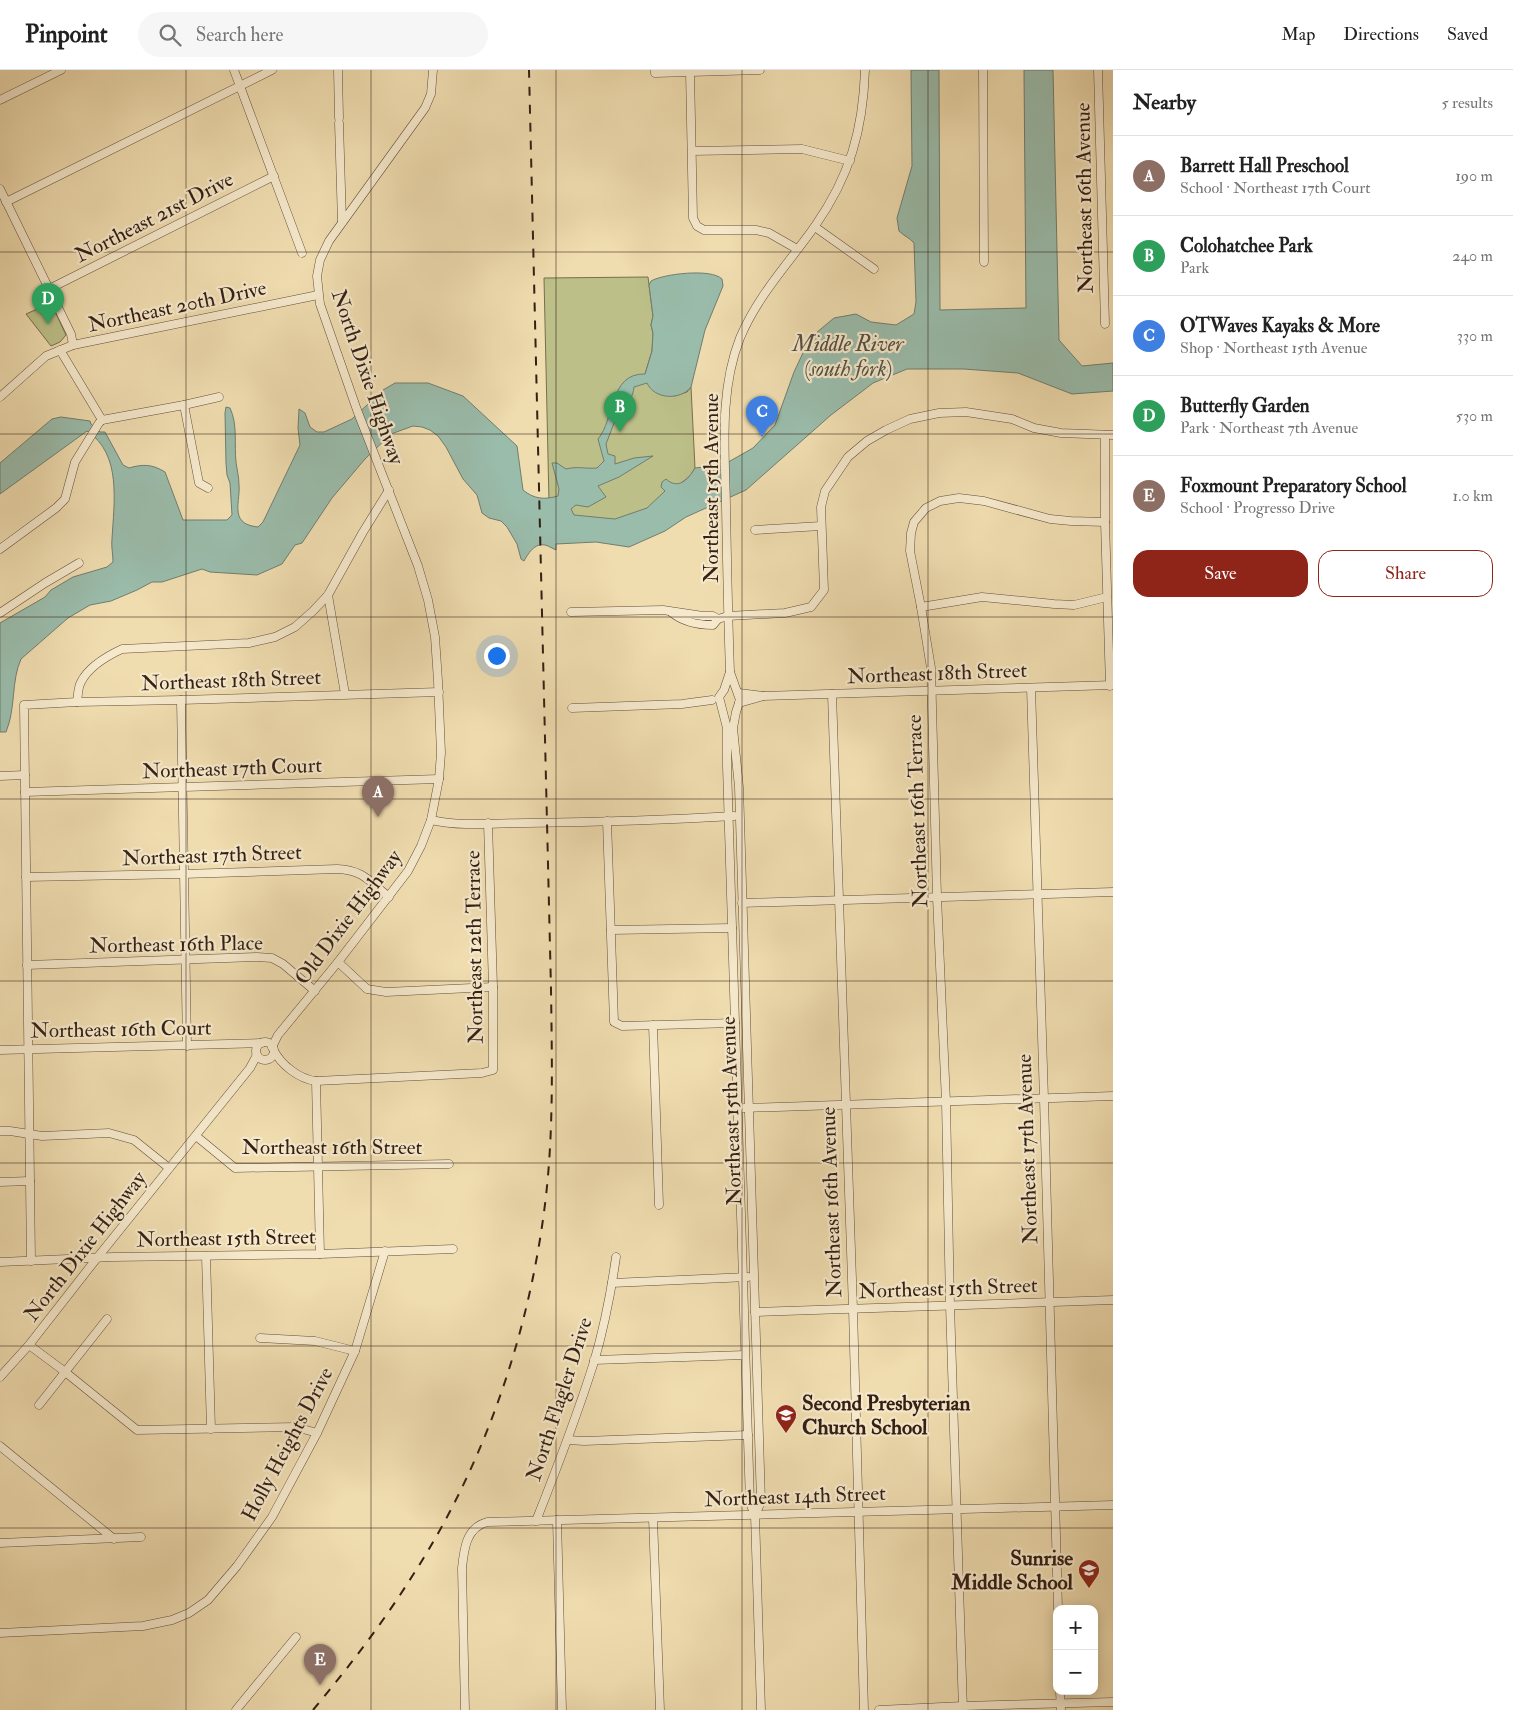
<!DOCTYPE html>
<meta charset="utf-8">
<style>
:root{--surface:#fff;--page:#f6f6f6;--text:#222;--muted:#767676;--line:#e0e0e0;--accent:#8f2418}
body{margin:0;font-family:"IM FELL Double Pica",serif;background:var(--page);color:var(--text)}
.controls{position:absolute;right:15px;bottom:15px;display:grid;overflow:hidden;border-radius:10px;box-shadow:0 2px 12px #0003}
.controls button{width:45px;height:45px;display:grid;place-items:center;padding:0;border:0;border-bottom:1px solid var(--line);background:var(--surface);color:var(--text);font:25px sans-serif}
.you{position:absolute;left:496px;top:585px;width:18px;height:18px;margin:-12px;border:4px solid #fff;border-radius:50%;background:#1a73e8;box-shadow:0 0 0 8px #1a73e833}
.badge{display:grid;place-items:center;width:32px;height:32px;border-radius:50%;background:var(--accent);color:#fff;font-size:16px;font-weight:700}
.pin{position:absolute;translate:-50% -41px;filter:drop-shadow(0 1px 2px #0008)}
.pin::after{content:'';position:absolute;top:26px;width:18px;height:15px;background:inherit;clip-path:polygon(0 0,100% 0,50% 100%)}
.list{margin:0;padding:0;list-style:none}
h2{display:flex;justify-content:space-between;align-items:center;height:65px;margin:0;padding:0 20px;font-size:21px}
h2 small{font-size:16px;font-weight:400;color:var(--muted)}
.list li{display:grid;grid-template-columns:32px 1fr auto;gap:15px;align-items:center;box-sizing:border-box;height:80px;padding:0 20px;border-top:1px solid var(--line)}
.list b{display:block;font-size:19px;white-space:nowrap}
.list p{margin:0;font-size:16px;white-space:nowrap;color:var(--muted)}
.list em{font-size:16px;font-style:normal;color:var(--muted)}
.actions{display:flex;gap:10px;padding:15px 20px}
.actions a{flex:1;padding:11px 0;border:1px solid var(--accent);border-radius:15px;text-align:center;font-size:18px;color:var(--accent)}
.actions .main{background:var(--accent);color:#fff}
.icon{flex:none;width:28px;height:28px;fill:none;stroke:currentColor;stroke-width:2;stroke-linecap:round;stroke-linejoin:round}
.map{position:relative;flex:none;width:1113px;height:1640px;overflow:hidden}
header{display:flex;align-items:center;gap:30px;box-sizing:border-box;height:70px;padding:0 25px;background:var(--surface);border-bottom:1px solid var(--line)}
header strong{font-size:24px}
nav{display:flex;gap:28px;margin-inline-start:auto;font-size:18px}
.search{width:350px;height:45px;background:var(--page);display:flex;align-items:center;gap:12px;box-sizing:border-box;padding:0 18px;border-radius:28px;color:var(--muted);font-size:19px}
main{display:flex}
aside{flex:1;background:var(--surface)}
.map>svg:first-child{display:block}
</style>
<header>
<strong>Pinpoint</strong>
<div class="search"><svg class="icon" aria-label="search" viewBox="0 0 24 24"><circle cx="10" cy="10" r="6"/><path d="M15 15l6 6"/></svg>Search here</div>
<nav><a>Map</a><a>Directions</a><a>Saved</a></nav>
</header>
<main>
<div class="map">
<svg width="1113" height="1640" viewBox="0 0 1113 1640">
<rect width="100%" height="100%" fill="#efdcaf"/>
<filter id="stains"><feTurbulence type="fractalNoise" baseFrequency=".004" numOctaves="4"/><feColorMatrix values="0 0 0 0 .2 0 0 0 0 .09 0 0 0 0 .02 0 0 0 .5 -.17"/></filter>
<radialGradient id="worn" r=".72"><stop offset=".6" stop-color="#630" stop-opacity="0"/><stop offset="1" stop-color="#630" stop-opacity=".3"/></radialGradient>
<g fill="#bcbf88" stroke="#786f4e">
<polygon points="648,207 653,246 651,255 653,263 652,281 645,304 674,326 687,322 691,317 695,398 690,406 642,444 614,456 570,451 549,432 544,208"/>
<polygon points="51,233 66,265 60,272 51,276 26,244"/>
</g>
<path fill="#9abcab" stroke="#717d6f" d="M911,0h28l1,240 86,-2 -2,-238h29l6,270 23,26 31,-3v28l-41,3 -54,-21 -54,-4h-57l-34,14 -42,32 -85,75 -60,27 -21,14 -36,16 -33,-5 -40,2v6c-3,-1 -5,-3 -8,-4 -12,-5 -19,6 -24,15l-3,-2 -4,-15 -10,-17 -6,-6 -12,-3 -7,-5 -5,-18 -14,-16 -17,-32 -8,-11 -8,-6 -8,-3 -9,-1 -22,8 -26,25 -33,39 -30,45 -7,2 -13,19 -25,11 -47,-3 -8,-3 -40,13h-10l-15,8 -26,11 -21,4 -22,13 -47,41c-10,22 -5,49 -15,73h-6v-109l45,-26 6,-7 22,-13 34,-10 6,-5c0,-8 -2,-16 -1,-23 2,-37 10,-85 -25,-108l-87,63v-31l52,-44 9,-2 29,4 1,3 9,8h5l18,33 6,3c14,-4 23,-4 36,4l18,48h44l5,-5 -2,-32 -3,-8 -1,-12 -1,-50 1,-6 4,1c8,17 4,36 6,54 1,8 3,15 3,23 1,10 -3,21 0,31 3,8 11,10 19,11l5,-5 37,-77 -2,-17 1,-19 6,4 5,14 7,5h7l28,-13 31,-29 12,-7h33l35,13 54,50 6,44c11,9 21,10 35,6l1,-7 -7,-26h5l9,6c11,-3 20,0 31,-1l7,-7 -6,-22c17,-20 11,-66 47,-65l7,-23 1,-18 -2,-8 2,-9 -4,-31 2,-4c12,-7 60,-13 71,-2l1,7 -18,44 -14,57c-11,14 -37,12 -44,-4l-13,4c-1,9 -4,15 -13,18l-15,39 2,10 7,2v8l19,-6 19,-2 -34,21 -21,9 8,11 -18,10 -12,-2 -5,4 3,6 41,4 32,-11 18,-17 -4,-4 1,-5 4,-3c12,11 22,1 29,-11l9,-1 5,6 44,-25 22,-23 19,-53 16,-34 24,-20 22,-4 15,8 25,3 18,-11 2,-12 -2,-59c-4,-5 -10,-7 -15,-12l-2,-13 15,-52z"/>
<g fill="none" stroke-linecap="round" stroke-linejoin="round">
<g stroke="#624e3b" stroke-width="9">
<g id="minor">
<polyline points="234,0 302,183"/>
<polyline points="338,0 339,48"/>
<polyline points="655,0 655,3 760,0"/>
<polyline points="983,0 984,192"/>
<polyline points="1098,0 1105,254"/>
<polyline points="690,1 693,148 697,156 704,160 756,160 769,163 797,179"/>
<polyline points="0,30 61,0"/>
<polyline points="339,53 342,152"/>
<polyline points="692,81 802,79 850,91"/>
<polyline points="0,119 71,264 73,275"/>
<polyline points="6,132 272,0"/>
<polyline points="815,157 874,199"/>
<polyline points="49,219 274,106"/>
<polyline points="60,280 102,350"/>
<polyline points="0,327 46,286 73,275 318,225"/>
<polyline points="184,335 199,413 208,418"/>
<polyline points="102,350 184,335 219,327"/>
<polyline points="1105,365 1105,452 1110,616"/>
<polyline points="755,460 821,456"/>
<polyline points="0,479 56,438 65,429 75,392 99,353 102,350"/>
<polyline points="328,525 345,624"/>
<polyline points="921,537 982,527 1054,534 1074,535 1107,527"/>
<polyline points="571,542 663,540 703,546 713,546 718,549"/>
<path d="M671,542c12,10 26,13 42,13l5,-6 10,-3 57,-3 26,-6 13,-17 -3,-83 4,-16 23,-34 19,-16 19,-11 24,-11 29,-6 27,-1 46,7 22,9 27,5 52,2"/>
<polyline points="0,543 45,513 79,493"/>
<polyline points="730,602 724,620 719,627 727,658 727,696 750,1433 755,1445 761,1640"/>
<polyline points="1031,618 1044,1029 1058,1539"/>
<polyline points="739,623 763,626 739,633"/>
<polyline points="832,624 853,1239 864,1640"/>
<polyline points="763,626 1113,615"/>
<polyline points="181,630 187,976"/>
<path d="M77,632c1,-7 1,-15 4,-20 8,-16 26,-26 41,-33l127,-6 26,-6 20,-10 18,-16 15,-16 35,-63 26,-42"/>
<polyline points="572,638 682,634 712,630"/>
<polyline points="0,706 25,705"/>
<polyline points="25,722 439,709"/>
<path d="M431,750c31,7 64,3 96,3 69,-1 138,-3 207,-7"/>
<polyline points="607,751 614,952 622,956 735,953"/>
<path d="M26,807l157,-3 154,-5c26,1 32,12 52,28"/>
<polyline points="742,833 1113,822"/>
<polyline points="611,860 732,858"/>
<polyline points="338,892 367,919 386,922 493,917"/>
<polyline points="27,895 257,887 272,888 283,894 315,921"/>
<polyline points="653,955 659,1135"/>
<circle cx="265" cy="981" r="9"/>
<polyline points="272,977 278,965 338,892 408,801 421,776 431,750 439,709 441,683 438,611 435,567 428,530 418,496 357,340 320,234 317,206 320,190 329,171 425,38 431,24 433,0"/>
<path d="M273,979c8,16 26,30 43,32l166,-8 11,-3v-83l-5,-164"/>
<polyline points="0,980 262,973"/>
<polyline points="316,1011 320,1184"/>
<polyline points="744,1038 1113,1026"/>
<polyline points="0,1061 10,1061 42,1066 109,1063 134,1070 169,1098"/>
<polyline points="196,1066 235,1098 449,1094"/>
<polyline points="0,1112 30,1111"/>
<polyline points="206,1186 211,1359"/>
<polyline points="31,1191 24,635 77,632 181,630 439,622"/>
<polyline points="0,1192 113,1187 320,1184 453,1179"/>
<polyline points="612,1213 748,1207"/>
<polyline points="755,1242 1113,1230"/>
<polyline points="260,1268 315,1271 355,1281"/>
<polyline points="29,1275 64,1301 137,1360 296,1357 317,1363"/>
<polyline points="594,1290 745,1285"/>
<polyline points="0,1307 29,1275 97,1188 250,998 257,985"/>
<polyline points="39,1335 107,1249"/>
<polyline points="568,1370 584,1371 748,1365"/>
<polyline points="0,1376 114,1469"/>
<path d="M755,1445l6,-13 -22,-715 -6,-59 3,-16 4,-12 -10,-28c-2,-55 -3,-110 -4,-166 -1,-55 -7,-115 14,-168 18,-43 49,-75 75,-112 35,-50 48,-96 50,-156"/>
<polyline points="653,1448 660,1640"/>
<polyline points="557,1450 562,1640"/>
<path d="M536,1451c21,-53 41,-105 58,-159 10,-34 17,-70 22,-105"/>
<polyline points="0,1473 141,1467"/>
<polyline points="0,1563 143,1556 172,1550 189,1543 208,1530 237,1496 272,1447 317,1363 355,1281 385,1181"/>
<polyline points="1060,1621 1061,1640"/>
<polyline points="236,1640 296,1567"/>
<path d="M465,1640l-3,-142c2,-19 4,-40 25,-46l626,-17"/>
<polyline points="879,1640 963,1636 1113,1632"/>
<polyline points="963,1640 950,1235 946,1032 937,827 931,598 921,537 910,481 911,463 914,452 926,438 940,431 959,428 984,431 1050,449 1071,451 1105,452"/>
</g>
</g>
<use href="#minor" stroke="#f5e8cb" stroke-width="8"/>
<path stroke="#331f14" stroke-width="2" stroke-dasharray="9 9" stroke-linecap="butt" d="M313,1640c35,-42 69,-86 98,-132 71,-109 116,-237 133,-366 10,-74 8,-148 7,-223l-22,-919"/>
</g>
<path fill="none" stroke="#331f14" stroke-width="1" stroke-opacity="0.55" d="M186,0v1640M371,0v1640M556,0v1640M742,0v1640M928,0v1640M0,182h1113M0,364h1113M0,547h1113M0,729h1113M0,911h1113M0,1093h1113M0,1276h1113M0,1458h1113"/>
<defs>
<g id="school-pin" transform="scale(1.125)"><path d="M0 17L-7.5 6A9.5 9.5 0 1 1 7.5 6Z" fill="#8f2418" stroke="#f5e8cb"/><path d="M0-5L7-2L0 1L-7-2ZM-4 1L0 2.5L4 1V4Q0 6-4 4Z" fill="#fff"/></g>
</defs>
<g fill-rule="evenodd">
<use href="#school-pin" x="786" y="1345"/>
<use href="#school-pin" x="1089" y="1500"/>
</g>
<g text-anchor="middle" stroke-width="4.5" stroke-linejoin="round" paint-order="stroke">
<g font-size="21" fill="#331f14" stroke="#f5e8cb">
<text transform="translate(1084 128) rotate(-91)" y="7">Northeast 16th Avenue</text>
<text transform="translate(154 147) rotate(-27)" y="7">Northeast 21st Drive</text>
<text transform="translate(177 236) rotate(-12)" y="7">Northeast 20th Drive</text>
<text transform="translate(368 307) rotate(71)" y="7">North Dixie Highway</text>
<text transform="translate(711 418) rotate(-90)" y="7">Northeast 15th Avenue</text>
<text transform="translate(937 603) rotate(-2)" y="7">Northeast 18th Street</text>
<text transform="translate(231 610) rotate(-2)" y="7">Northeast 18th Street</text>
<text transform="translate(232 698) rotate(-2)" y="7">Northeast 17th Court</text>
<text transform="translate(917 741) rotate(-92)" y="7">Northeast 16th Terrace</text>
<text transform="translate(212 785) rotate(-2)" y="7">Northeast 17th Street</text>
<text transform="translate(348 847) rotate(-53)" y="7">Old Dixie Highway</text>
<text transform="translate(176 874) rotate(-1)" y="7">Northeast 16th Place</text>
<text transform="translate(474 877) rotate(-91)" y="7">Northeast 12th Terrace</text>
<text transform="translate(121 959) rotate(-1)" y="7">Northeast 16th Court</text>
<text transform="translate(731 1041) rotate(-92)" y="7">Northeast 15th Avenue</text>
<text x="332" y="1084">Northeast 16th Street</text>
<text transform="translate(1027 1079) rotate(-92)" y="7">Northeast 17th Avenue</text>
<text transform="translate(831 1132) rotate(-92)" y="7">Northeast 16th Avenue</text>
<text transform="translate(226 1168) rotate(-1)" y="7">Northeast 15th Street</text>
<text transform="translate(85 1176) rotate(-52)" y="7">North Dixie Highway</text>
<text transform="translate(948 1218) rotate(-2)" y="7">Northeast 15th Street</text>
<text transform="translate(559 1329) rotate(-72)" y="7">North Flagler Drive</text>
<text transform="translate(287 1374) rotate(-62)" y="7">Holly Heights Drive</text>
<text transform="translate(795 1426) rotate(-2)" y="7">Northeast 14th Street</text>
</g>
<g font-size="21" font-weight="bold" fill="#331f14" stroke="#f5e8cb" text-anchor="start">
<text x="802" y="1340">Second Presbyterian<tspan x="802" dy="24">Church School</tspan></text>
<text x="1073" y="1495" text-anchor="end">Sunrise<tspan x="1073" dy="24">Middle School</tspan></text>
</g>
<g font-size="22" font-style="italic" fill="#524e41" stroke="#f5e8cb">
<text x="848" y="281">Middle River<tspan x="848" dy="25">(south fork)</tspan></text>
</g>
</g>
<rect width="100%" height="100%" filter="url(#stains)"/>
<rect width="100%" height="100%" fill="url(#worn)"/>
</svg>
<div class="controls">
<button>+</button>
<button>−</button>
</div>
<div class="you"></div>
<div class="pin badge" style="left:378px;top:747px;background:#8d6e63">A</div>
<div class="pin badge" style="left:620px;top:362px;background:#2e9e5b">B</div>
<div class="pin badge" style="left:762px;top:367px;background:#3f7fe0">C</div>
<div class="pin badge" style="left:48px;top:254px;background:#2e9e5b">D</div>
<div class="pin badge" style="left:320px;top:1615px;background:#8d6e63">E</div>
</div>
<aside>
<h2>Nearby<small>5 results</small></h2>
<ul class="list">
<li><span class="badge" style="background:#8d6e63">A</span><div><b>Barrett Hall Preschool</b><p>School · Northeast 17th Court</p></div><em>190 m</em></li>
<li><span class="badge" style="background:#2e9e5b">B</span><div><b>Colohatchee Park</b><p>Park</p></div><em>240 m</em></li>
<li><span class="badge" style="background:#3f7fe0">C</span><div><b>OTWaves Kayaks &amp; More</b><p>Shop · Northeast 15th Avenue</p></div><em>330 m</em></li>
<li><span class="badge" style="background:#2e9e5b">D</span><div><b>Butterfly Garden</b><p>Park · Northeast 7th Avenue</p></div><em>530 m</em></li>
<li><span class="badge" style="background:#8d6e63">E</span><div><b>Foxmount Preparatory School</b><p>School · Progresso Drive</p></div><em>1.0 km</em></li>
</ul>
<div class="actions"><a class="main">Save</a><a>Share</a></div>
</aside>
</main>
